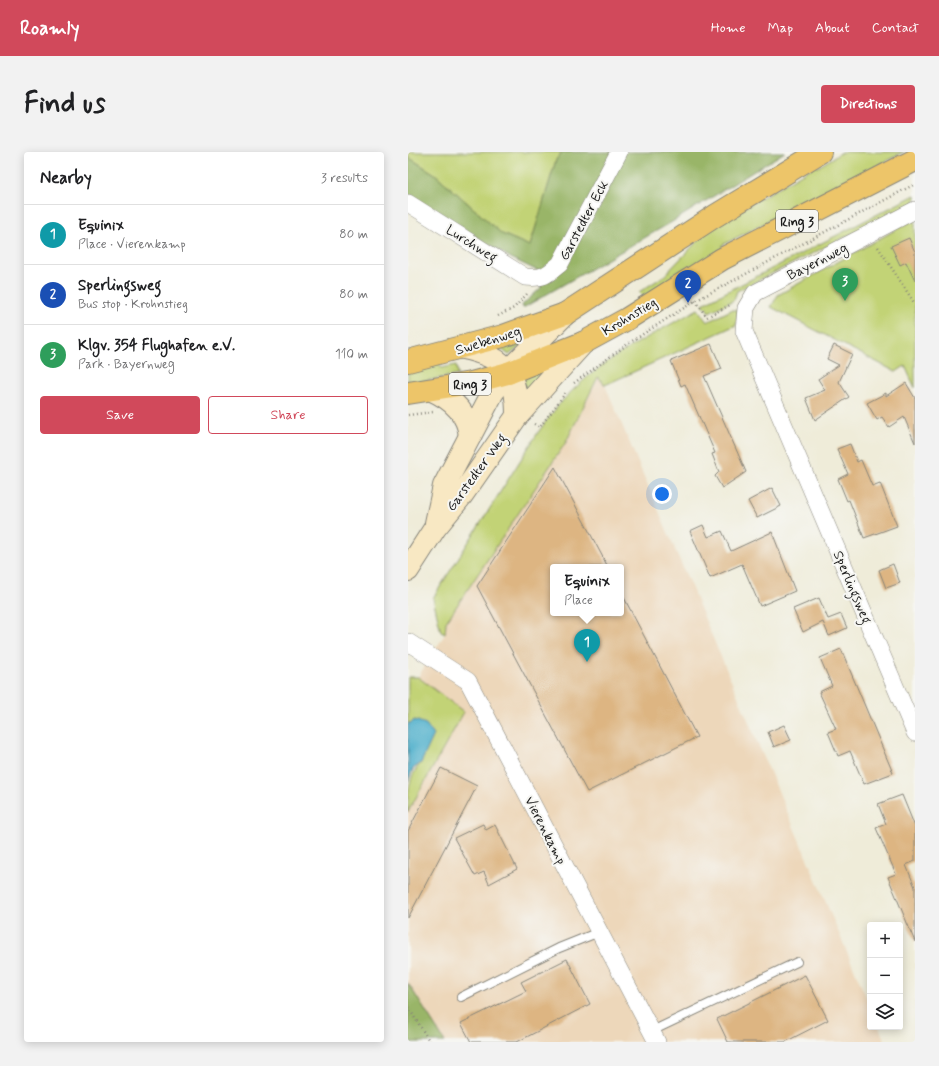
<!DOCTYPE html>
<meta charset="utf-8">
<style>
:root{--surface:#fff;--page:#f2f2f2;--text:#202124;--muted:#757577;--line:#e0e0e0;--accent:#d1495b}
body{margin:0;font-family:Mynerve,sans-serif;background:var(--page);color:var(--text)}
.controls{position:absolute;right:12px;bottom:12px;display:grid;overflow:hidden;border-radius:4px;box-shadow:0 2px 10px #0003}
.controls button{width:36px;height:36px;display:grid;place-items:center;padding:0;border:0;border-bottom:1px solid var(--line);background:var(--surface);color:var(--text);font:20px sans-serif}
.you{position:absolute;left:254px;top:342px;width:14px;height:14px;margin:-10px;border:3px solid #fff;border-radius:50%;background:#1a73e8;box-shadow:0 0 0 6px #1a73e833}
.badge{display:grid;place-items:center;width:26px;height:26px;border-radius:50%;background:var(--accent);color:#fff;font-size:13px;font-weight:700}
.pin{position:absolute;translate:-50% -33px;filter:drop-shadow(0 1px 2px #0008)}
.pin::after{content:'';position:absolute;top:21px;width:14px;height:12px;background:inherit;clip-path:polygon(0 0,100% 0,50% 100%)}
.popup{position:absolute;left:142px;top:412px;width:74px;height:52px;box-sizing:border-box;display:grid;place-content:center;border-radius:4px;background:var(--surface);filter:drop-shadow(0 1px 3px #0005);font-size:13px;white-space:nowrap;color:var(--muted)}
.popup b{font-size:15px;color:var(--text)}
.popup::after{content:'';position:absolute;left:50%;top:100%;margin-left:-8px;border:8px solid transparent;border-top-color:var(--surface)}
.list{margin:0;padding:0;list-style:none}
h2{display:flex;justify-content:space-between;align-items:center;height:52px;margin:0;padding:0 16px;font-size:17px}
h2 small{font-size:13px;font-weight:400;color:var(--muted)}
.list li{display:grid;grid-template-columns:26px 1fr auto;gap:12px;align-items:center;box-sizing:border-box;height:60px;padding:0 16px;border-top:1px solid var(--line)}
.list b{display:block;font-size:15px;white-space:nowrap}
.list p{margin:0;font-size:13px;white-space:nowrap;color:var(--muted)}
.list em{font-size:13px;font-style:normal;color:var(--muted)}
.actions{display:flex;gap:8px;padding:12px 16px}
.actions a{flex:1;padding:9px 0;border:1px solid var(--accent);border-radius:4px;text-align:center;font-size:14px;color:var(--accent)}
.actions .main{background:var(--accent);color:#fff}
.icon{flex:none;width:22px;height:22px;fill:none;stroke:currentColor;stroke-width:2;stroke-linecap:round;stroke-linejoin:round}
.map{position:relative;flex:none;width:507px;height:890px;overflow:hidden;border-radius:4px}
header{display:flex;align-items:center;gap:24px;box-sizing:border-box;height:56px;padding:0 20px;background:var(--accent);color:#fff}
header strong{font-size:19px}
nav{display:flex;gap:22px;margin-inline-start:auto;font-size:14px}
.intro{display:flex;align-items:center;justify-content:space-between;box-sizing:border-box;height:96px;padding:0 24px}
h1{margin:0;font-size:28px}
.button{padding:10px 18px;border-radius:4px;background:var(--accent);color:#fff;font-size:14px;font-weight:700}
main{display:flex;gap:24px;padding:0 24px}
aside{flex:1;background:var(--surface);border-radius:4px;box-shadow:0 2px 10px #0003}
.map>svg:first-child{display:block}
</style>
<header>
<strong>Roamly</strong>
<nav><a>Home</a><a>Map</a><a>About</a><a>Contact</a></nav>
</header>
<div class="intro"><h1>Find us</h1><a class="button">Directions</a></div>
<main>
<aside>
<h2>Nearby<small>3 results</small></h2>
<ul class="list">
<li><span class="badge" style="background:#0f9aa8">1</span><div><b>Equinix</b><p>Place · Vierenkamp</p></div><em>80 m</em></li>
<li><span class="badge" style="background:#1a4fb4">2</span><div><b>Sperlingsweg</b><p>Bus stop · Krohnstieg</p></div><em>80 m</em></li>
<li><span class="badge" style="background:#2e9e5b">3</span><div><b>Klgv. 354 Flughafen e.V.</b><p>Park · Bayernweg</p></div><em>110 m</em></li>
</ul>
<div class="actions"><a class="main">Save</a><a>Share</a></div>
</aside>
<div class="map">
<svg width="507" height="890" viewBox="0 0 507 890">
<rect width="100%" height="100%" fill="#f6f6f2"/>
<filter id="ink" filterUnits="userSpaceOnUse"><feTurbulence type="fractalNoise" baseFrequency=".025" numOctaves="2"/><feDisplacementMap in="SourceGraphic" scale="8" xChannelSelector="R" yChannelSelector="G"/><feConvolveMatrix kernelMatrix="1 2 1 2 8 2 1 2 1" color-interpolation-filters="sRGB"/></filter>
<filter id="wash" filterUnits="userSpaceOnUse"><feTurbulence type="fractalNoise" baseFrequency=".012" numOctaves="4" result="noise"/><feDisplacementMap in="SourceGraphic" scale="16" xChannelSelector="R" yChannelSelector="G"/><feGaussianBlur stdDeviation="0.9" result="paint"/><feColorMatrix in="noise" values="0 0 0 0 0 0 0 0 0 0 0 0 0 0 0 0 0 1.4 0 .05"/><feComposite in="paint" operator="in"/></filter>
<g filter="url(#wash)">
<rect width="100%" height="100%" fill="#efecd9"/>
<path fill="#edd7ba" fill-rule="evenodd" d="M191,225l6,8 265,621v21h9l6,15h-440l-37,-59v-171l56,-100 -46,-35 27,-43 1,-12 120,-180zM145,415h68v46h-68z"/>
<g fill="#c2d376" stroke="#6f7849">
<polygon points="0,0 154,0 148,8 122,94 94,82 27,22 0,5"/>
<polygon points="434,0 496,0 314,93 315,96 236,145 231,140 256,124 302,76 407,14 410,15"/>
<polygon points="507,43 507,50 329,139 326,148 301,160 295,152"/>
<polygon points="507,67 507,236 497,214 488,220 363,155 370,143"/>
<path d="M290,157l9,13 24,-12h7l-2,15 -131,60 -7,-8 -32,65 -120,180 -1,12 -4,-2 -8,-34 104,-164c11,-16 23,-32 37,-45 35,-34 82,-56 124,-80z"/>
<polygon points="124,185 101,203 92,196"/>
<polygon points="32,211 33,216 48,213 50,223 0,232 0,218"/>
<polygon points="131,220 132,224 117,242 112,240 115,225"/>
<path d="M0,525h10l46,35 -56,100c0,-20 0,-35 13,-49l-6,-43 -7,4z"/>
</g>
<g fill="#99b567" stroke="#5a6842">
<polygon points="154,0 377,0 264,70 115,156 114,153 133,136 130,119 103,106 0,43 0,5 27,22 94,82 122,94 148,8"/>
<polygon points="0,831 37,890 0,890"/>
</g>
<polygon fill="#4caecb" stroke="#346574" points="7,568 18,572 26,583 13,611 5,617 0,629 0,572"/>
<g id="blocks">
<g fill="#ddb582">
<polygon points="501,86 507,100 507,129 498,110 492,113 483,94"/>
<polygon points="303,192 314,217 296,224 338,320 314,336 307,324 311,320 304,302 307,301 277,232 273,234 263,209"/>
<polygon points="426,193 444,202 431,230 441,245 407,268 398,246 417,238 410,227 431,213 419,207"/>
<polygon points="498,231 507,246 507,291 496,265 481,275 474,265 469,268 459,251 478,241 478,244"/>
<polygon points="442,292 449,310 453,308 464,334 472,331 489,374 456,386 441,348 439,349 430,327 440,322 429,297"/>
<polygon points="147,315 200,415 145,415 145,461 213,461 213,440 289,585 179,640 69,434"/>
<polygon points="364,336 373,354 349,366 340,349"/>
<polygon points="295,373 300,385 314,379 323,399 364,380 387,439 352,454 334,412 302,426 282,379"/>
<polygon points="485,412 492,431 478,436 471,418"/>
<polygon points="411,446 420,467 433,462 439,476 421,484 415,470 395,480 385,457"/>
<polygon points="433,497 485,621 456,632 442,599 430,604 420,580 428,577 411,540 424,534 412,506"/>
<polygon points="376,573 383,588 366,595 360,580"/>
<polygon points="33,616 69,634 0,766 0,679"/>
<polygon points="494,643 507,675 507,709 498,713 507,735 507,790 480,725 488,722 468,676 478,672 470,652"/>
<polygon points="75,672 78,678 87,673 109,717 81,732 76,720 67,724 46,686"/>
<polygon points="159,807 182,852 109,890 63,890 53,871 118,839 113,830"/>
<polygon points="397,823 420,868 377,890 320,890 309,867"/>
</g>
</g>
</g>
<g filter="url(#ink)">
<use href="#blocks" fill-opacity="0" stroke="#86847a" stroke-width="1"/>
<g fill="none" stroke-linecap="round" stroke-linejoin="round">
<g stroke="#86847a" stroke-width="10">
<g id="lane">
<polyline points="53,845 151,796 191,780"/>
<polyline points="244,879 389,810"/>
</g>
</g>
<g stroke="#86847a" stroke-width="18">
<g id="street">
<path d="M0,51l117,74c18,2 22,-2 35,-13l59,-112"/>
<polyline points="507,58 347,141 338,156 336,179 507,581"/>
<polyline points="0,490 60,529 249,890"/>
</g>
</g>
<g stroke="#86847a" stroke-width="24">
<g id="secondary">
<path d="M55,196c43,9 54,25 54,68"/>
<path d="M24,238c20,9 36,23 38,46"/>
<polyline points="28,371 36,334 85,240 108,211 157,162"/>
<polyline points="0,418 27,376 54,343 109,264 175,191"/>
</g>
</g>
<g stroke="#86847a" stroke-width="24">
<g id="primary">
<polyline points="0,209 95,184 157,162"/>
<polyline points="0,241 63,231 100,221"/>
</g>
</g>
<g stroke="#86847a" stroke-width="24">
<g id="highway">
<polyline points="157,162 307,64 412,0"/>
<polyline points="100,221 175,191 219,167 314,107 507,8"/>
</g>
</g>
<g stroke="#86847a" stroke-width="2.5" stroke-dasharray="1 3" stroke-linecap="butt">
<polyline points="470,95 507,152"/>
<polyline points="287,149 299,165 322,153"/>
<polyline points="90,164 106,156 119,142"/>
<polyline points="166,231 224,189 287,149 507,32"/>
<polyline points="0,263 25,260"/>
<polyline points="126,272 132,275 159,239"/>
<polyline points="0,855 22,890"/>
</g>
<use href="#lane" stroke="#fff" stroke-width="8"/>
<use href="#street" stroke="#fff" stroke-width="17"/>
<use href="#secondary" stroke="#f8e8c3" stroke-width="22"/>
<use href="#primary" stroke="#edc569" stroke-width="22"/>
<use href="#highway" stroke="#edc569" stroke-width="22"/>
</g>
</g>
<g text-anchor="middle" stroke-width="4" stroke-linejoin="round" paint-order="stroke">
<g fill="#f6f6f2" stroke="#5d5d5c" stroke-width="1">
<rect x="368" y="58" width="42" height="22" rx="3"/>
<rect x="41" y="221" width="42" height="22" rx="3"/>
</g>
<g font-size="13" font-weight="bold" fill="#1c1c1c">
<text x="389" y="74">Ring 3</text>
<text x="62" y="237">Ring 3</text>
</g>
<g font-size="14" fill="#1c1c1c" stroke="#f6f6f2">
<text transform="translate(175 68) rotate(-62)" y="5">Garstedter Eck</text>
<text transform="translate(64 91) rotate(32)" y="5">Lurchweg</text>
<text transform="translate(409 109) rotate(-27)" y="5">Bayernweg</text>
<text transform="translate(221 164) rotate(-31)" y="5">Krohnstieg</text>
<text transform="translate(80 188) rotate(-17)" y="5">Swebenweg</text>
<text transform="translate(68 320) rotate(-54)" y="5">Garstedter Weg</text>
<text transform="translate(445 435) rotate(67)" y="5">Sperlingsweg</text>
<text transform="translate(138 678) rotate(63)" y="5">Vierenkamp</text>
</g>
</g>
</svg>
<div class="controls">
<button>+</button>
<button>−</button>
<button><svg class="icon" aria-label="layers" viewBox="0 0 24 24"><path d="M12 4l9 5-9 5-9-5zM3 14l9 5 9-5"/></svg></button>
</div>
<div class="you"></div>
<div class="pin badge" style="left:179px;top:510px;background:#0f9aa8">1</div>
<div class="popup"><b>Equinix</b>Place</div>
<div class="pin badge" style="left:280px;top:151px;background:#1a4fb4">2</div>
<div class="pin badge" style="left:437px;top:149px;background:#2e9e5b">3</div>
</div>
</main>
